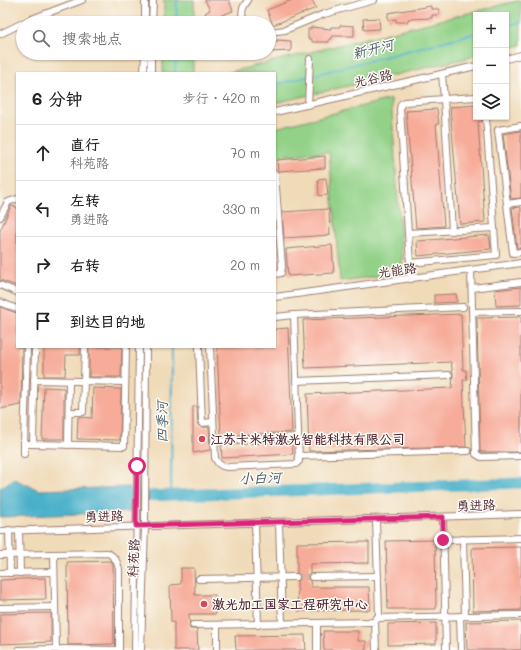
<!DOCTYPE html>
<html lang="zh">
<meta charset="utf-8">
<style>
:root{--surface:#fff;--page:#f2f2f2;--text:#222;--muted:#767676;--line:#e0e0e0}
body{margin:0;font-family:Mali,"LXGW WenKai TC",sans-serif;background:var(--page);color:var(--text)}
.controls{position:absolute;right:12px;top:12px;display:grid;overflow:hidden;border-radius:0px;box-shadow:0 1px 3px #0004}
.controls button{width:36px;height:36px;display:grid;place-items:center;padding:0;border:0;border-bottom:1px solid var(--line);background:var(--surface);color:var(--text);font:20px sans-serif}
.stop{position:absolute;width:12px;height:12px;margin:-9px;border:3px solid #db2777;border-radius:50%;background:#fff}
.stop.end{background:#db2777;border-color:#fff;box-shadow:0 1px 4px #0008}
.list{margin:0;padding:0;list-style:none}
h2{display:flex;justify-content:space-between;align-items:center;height:52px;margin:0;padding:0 16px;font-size:17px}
h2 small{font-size:13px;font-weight:400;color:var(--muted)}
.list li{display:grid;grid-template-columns:26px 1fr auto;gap:12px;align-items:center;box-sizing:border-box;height:56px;padding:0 16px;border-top:1px solid var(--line)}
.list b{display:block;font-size:15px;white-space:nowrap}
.list p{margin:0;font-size:13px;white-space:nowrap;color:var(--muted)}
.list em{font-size:13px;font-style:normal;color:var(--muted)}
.icon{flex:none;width:22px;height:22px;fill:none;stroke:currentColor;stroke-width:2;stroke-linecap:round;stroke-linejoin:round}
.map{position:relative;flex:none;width:521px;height:650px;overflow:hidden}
.search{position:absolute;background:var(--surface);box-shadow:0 1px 3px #0004;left:16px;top:16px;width:260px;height:44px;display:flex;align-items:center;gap:10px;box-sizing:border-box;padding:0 14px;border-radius:22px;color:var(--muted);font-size:15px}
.panel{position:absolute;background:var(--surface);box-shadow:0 1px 3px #0004;left:16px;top:72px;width:260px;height:276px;border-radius:0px}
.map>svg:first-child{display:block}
</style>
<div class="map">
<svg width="521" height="650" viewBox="0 0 521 650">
<rect width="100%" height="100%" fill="#fdfcf7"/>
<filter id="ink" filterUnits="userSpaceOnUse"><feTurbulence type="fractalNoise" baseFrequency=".025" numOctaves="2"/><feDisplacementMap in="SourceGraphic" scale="8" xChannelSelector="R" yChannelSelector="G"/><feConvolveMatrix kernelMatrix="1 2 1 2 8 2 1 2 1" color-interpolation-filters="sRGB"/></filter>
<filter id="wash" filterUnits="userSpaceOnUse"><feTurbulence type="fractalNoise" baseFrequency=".012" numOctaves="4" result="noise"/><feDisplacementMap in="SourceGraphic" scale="16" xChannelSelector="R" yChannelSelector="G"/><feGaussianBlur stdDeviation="0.9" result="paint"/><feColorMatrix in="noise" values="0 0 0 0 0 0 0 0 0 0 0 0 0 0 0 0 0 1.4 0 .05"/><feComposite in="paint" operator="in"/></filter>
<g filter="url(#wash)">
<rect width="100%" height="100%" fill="#f0dbb9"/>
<g fill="#92d187" stroke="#6e7859">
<rect x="164" y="0" width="30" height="23"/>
<polygon points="521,0 521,45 506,49 506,15 476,15 476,56 275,103 275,73 226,73"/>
<rect x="163" y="53" width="30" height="20"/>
<polygon points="391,99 403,273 340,281 329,152 275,156 275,128"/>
</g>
<polygon fill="#4ab0c9" stroke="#4a687a" points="14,479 39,490 130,487 131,512 0,517 0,488"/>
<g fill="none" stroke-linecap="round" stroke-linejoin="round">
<g stroke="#4ab0c9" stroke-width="2">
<polyline points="176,23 177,0"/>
<polyline points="506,26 521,22"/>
<polyline points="175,73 176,53"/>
<polyline points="275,85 476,33"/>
<polyline points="171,496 172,347"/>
</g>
<polyline stroke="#4ab0c9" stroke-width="11" points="116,497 521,483"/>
</g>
<g id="blocks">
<g fill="#f7ab99">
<polygon points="205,0 229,0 233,11 208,20 205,13 210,10"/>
<polygon points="292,0 312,0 316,8 273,25 267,10"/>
<polygon points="431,6 431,9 439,9 439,15 432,15 432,18 408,19 408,22 396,22 396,19 388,20 388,13"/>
<polygon points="379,18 380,29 364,30 363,19"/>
<polygon points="340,25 354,26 354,36 332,36 332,39 329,39 329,42 312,42 312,39 308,39 308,29 311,29 311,27 331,29 331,27 340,27"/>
<polygon points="277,40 291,41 291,51 269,52 269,42 277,42"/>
<polygon points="476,105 476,117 482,117 482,121 478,122 485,222 460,224 450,107"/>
<polygon points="437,109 439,124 436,124 444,226 416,228 406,111"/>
<polygon points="521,131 521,198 511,199 503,134"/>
<polygon points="325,156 325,168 278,171 277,160"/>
<polygon points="326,178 328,195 319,196 318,179"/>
<polygon points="11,206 17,207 17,286 0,280 0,231"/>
<polygon points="521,207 521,248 517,248 512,208"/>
<polygon points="329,209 330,235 284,238 282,212"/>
<polygon points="489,235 491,249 418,256 417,241"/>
<polygon points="332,245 334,273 288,276 286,249"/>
<polygon points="521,287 521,305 496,306 495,290"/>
<polygon points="456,294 457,302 434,303 434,295"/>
<polygon points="0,307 17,313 17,347 22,347 21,405 0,409"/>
<polygon points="461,314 463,370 466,370 467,380 463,380 466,447 309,451 307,394 452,388 453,374 451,362 305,368 303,320"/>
<polygon points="521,317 521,452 482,452 480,451 477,318"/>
<polygon points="288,328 292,432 221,436 217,347 275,347 275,329"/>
<polygon points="44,347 80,347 80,355 66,355 65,376 44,376"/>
<polygon points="89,347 122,347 121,377 89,377"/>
<polygon points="44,387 64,388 64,439 42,439"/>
<polygon points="93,388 121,389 120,440 77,439 78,417 92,418"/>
<polygon points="197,406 198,425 202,427 209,427 210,450 193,453 193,407"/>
<polygon points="292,442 293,454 222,458 221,445"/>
<polygon points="435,540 436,609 388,609 386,541"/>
<polygon points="369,542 369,563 310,564 310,573 308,577 310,581 311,587 369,587 370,610 298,611 297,581 300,577 297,573 297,543"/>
<polygon points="521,547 521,610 473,611 472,548"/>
<polygon points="111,561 113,564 114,644 68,645 67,562"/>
<polygon points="181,568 194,568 195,595 215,595 216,614 189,614 190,629 197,629 198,650 174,650 174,622 171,622 170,585 181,584"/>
<polygon points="45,578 46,599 0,600 0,580"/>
<polygon points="51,613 51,642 0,644 0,614"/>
<polygon points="521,621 521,650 467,650 466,622"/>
<polygon points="436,623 436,644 388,645 388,624"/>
<polygon points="323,631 358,631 358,641 366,641 366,650 324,650"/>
<polygon points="305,635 306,650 236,650 235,636"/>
</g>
</g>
</g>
<g filter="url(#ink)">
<use href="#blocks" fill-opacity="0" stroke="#9d7d72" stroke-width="1"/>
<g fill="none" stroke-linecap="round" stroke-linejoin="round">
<polyline stroke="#cfb59d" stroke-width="6" stroke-dasharray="6 3" stroke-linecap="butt" points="296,577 312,577"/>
<g stroke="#9d7d72" stroke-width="8">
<g id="minor">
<polyline points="145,23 145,0"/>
<polyline points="152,23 153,0"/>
<path d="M245,23c-5,-10 -3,-15 3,-23"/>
<polyline points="269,32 285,30 324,14 374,0"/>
<polyline points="0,34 29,20 82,0"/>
<polyline points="506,59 521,55"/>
<polyline points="144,73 145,53"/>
<polyline points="151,73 151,53"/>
<polyline points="308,105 310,59"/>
<polyline points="275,112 476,66"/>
<polyline points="275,174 282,267 281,273 275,274"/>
<polyline points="521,202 507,204 513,253 521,252"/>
<polyline points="507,204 498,130 521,126"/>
<polyline points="0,217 8,202 17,199"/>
<polyline points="452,231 444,99 476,97"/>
<polyline points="408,233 494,228"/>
<polyline points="410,263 496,255 486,117"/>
<polyline points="471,270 476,454 481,457 521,456"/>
<polyline points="411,279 400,109 401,104 405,102 444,99 442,74"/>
<polyline points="0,285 17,292"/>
<polyline points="472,288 521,282"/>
<polyline points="275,297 521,263"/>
<polyline points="0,302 17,309"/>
<polyline points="472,312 521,311"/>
<polyline points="294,315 463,307"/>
<polyline points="27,347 24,444 33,444"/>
<polyline points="35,347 33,444 124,446 126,347"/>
<polyline points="199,347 202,423 213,422"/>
<path d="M210,347l5,111c3,6 5,8 12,9l69,-3 3,-3 -5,-146 -19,2"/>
<polyline points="34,380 125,382"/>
<polyline points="296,381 449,375"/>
<polyline points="69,412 83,412 85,347"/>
<polyline points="214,441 298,437"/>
<polyline points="68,445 69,381"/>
<polyline points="24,454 24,444"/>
<polyline points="298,456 468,451"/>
<polyline points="443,517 446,650"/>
<polyline points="279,522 282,624"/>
<polyline points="255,523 258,625"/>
<polyline points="9,530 10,573"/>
<polyline points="19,530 20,573"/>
<polyline points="0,531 521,514"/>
<polyline points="463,539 465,616"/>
<polyline points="443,540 521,538"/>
<polyline points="54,554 56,649 62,650"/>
<path d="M0,555l108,-2c7,4 9,8 11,16v81"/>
<polyline points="0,573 54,572"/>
<polyline points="312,577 378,576"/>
<polyline points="199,579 296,577"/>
<polyline points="0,608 55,607"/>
<polyline points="460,616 461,650"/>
<polyline points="377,618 521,615"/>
<polyline points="317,623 317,650"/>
<polyline points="193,625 375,622"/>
<polyline points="217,626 217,650"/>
<polyline points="62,649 117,650"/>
<polyline points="19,650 56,649"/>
<polyline points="135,650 139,347"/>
<polyline points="141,650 145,526 146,347"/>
<polyline points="376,650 375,622 379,615 376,519"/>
</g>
</g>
<use href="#minor" stroke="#fff" stroke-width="6"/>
</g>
</g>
<g fill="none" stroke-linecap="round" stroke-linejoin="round" filter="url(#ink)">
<polyline stroke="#db2777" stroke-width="5" points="137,466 136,526 443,517 443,540"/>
</g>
<g fill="#d1495b" stroke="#fdfcf7" stroke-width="1.5">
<circle cx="202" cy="439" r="4"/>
<circle cx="204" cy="604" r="4"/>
</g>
<g text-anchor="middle" stroke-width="3" stroke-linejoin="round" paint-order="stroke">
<g font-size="13" fill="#4a1f2b" stroke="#fdfcf7">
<text transform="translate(373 78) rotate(-13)" y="5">光谷路</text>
<text transform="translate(397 270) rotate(-8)" y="5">光能路</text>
<text transform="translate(476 505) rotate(-2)" y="5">勇进路</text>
<text transform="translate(104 516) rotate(-2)" y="5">勇进路</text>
<text transform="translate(133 558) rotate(-87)" y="5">科苑路</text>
</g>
<g font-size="13" font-weight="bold" fill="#4a1f2b" stroke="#fdfcf7" text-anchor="start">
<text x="210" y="444">江苏卡米特激光智能科技有限公司</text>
<text x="212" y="609">激光加工国家工程研究中心</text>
</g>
<g font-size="14" font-style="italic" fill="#4a596a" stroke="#fdfcf7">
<text transform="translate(373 49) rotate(-14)" y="5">新开河</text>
<text transform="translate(162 422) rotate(-90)" y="5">四季河</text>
<text transform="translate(260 478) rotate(-2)" y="5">小白河</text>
</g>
</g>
</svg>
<div class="controls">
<button>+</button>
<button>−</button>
<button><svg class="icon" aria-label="layers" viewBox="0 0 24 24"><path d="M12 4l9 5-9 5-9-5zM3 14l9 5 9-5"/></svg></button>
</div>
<div class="stop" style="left:137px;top:466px"></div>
<div class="stop end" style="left:443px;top:540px"></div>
<div class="search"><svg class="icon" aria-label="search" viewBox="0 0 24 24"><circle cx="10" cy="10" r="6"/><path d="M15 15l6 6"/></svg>搜索地点</div>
<section class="panel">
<h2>6 分钟<small>步行 · 420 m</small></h2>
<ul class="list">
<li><svg class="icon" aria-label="ahead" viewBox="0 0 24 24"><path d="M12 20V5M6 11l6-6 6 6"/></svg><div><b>直行</b><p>科苑路</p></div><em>70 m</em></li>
<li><svg class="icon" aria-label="left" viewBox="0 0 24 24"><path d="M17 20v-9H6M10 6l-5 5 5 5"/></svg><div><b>左转</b><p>勇进路</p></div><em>330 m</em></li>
<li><svg class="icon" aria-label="right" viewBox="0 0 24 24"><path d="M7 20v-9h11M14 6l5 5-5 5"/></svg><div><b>右转</b></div><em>20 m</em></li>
<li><svg class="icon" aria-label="arrive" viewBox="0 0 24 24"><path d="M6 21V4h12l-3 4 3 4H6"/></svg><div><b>到达目的地</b></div></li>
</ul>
</section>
</div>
